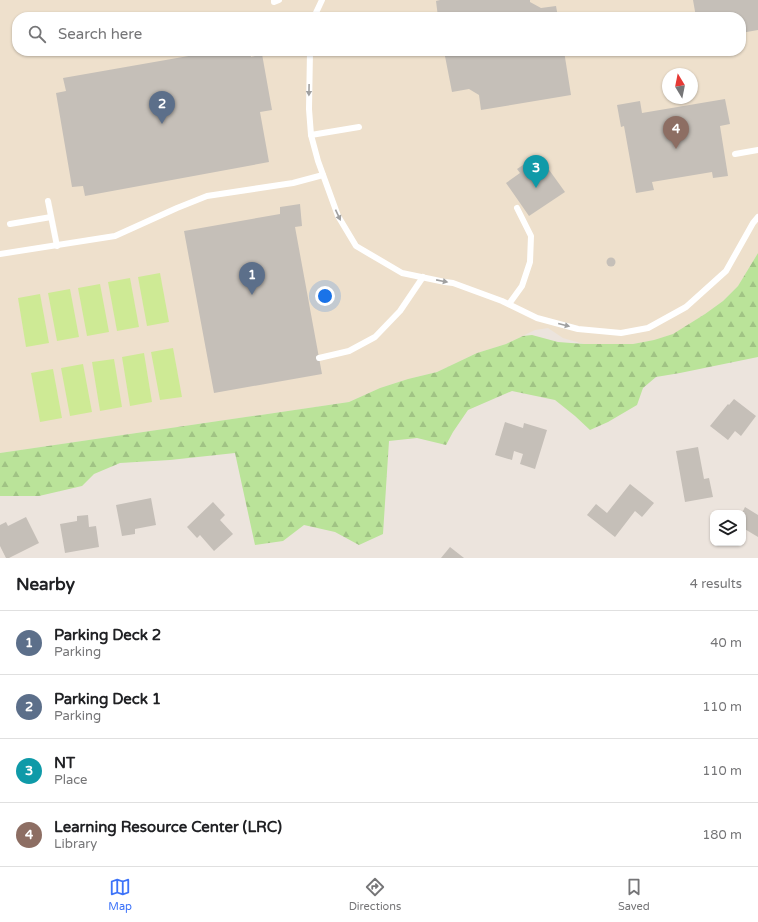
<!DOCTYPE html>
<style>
:root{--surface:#fff;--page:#f2f2f2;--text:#202124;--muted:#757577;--line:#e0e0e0;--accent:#3d73f9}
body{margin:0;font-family:"Varela Round",sans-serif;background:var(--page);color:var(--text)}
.controls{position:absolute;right:12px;bottom:12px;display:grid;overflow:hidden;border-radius:8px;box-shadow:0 1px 3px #0004}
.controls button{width:36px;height:36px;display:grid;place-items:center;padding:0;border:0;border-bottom:1px solid var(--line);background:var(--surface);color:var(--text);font:20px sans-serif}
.compass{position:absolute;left:662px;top:68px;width:36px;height:36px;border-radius:50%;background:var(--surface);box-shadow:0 1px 3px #0004;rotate:350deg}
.you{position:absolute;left:325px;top:296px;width:14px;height:14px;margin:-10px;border:3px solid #fff;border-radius:50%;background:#1a73e8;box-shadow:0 0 0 6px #1a73e833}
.badge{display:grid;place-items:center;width:26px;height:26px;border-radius:50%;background:var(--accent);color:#fff;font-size:13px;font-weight:700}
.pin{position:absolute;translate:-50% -33px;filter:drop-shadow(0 1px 2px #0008)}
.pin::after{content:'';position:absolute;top:21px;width:14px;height:12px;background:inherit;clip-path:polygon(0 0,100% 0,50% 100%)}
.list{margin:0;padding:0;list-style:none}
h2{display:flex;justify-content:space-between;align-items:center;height:52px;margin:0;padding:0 16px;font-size:17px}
h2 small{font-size:13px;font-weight:400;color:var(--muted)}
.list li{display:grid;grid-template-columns:26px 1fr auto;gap:12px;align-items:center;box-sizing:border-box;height:64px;padding:0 16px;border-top:1px solid var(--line)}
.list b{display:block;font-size:15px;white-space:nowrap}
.list p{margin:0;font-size:13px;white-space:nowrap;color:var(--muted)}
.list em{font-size:13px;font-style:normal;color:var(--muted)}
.icon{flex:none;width:22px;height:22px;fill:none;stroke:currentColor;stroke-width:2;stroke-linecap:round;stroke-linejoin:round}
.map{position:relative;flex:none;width:758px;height:558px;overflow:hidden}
.search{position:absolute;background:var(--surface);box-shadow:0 1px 3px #0004;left:12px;right:12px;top:12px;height:44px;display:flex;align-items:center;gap:10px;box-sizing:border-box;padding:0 14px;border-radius:16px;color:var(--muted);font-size:15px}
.sheet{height:308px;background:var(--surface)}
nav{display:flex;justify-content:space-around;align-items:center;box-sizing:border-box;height:56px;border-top:1px solid var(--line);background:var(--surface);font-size:11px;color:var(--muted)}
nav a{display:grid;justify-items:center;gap:2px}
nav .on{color:var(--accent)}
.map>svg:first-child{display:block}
</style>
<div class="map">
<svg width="758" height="558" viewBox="0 0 758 558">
<defs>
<pattern id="forest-firs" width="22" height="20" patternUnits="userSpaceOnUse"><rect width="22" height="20" fill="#bae399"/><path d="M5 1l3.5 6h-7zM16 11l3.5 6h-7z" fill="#a0c384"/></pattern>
</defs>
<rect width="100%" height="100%" fill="#ece4dd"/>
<path fill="#eee0cc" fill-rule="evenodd" d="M0,0h758v253l-20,33 -15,15 -18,13 -31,20 -20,6 -21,4h-49l-21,-6 -15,-10 -13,2 -29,14 -29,9 -40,19 -29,7 -28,9 -31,14 -349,51zM17,17h724v34h-724zM668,74h24v24h-24z"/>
<polygon fill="url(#forest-firs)" points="758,253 758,357 680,373 656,377 643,388 637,405 608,422 590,430 575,416 555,400 512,391 468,410 453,432 446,445 417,438 389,441 383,534 359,545 335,532 304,525 283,541 255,545 235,453 170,460 120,463 94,474 82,486 39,496 0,496 0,453 349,402 380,388 408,379 437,372 477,353 506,344 523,336 532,335 558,342 584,344 633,344 654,340 673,334 705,314 723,301 738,286"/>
<g fill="#ceea95">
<polygon points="160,273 169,322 147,326 138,277"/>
<polygon points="130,278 139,327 117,331 108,282"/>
<polygon points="100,284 109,332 87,336 78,288"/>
<polygon points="70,289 79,337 57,341 48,293"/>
<polygon points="40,294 49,343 26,347 18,298"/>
<polygon points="173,348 182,397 160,400 151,352"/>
<polygon points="144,353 152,402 130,406 122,357"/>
<polygon points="114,359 122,407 100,411 92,362"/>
<polygon points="83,364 92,412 70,416 61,368"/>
<polygon points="53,369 62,418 40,422 31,373"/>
</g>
<g fill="#c5bfb8">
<polygon points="440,0 530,0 530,2 541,8 556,6 558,17 438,17 436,1"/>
<polygon points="693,0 758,0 758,30 741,33 741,17 711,17 708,15 696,17"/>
<polygon points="217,51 250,51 251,57 262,54 272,110 260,112 269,162 85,196 83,186 72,187 56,93 66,91 63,78"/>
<polygon points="444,51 564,51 571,95 481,110 479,95 469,89 452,92"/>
<polygon points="725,99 730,124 720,126 728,176 713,178 712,172 652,182 654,190 636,193 624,126 621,127 617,105 640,101 642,113"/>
<polygon points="542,160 565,192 529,216 506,183 520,173 517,169 526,163 529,169"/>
<polygon points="300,204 302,226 295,227 322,374 214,393 184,231 280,214 280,207"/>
<circle cx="611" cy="262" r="4.5"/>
<polygon points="734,399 756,416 741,436 735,431 728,440 710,426 728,404 729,405"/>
<polygon points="505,422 523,428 524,423 547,430 535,469 520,464 523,454 514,451 512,460 495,455"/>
<polygon points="698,447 704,479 709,478 713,497 685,502 676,451"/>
<polygon points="630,484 654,503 642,517 635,511 615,537 587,515 596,504 607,513"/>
<polygon points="151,498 156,525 135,529 135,534 122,536 116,505"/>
<polygon points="213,502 225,515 220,520 233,534 214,551 200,535 197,538 187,527"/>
<polygon points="745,507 758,515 758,537 743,528 743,513 742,513"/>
<polygon points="88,515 89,527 96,526 99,547 65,553 60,524 77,521 77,516"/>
<polygon points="26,517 39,543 9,558 6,558 0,546 0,525 6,522 8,526"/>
<polygon points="450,547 464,558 441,558"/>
</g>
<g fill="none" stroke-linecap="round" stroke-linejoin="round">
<g stroke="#fff" stroke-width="6">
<polyline points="274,0 274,2 279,0"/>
<polyline points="314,17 322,0"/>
<polyline points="310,51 309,109 311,135 318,161 338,216 356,246 402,273 445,282 453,283 502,301 537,318 578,329 621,333 648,328 686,307 726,271 753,223 758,217"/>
<polyline points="311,135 359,127"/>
<polyline points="735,154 758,150"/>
<polyline points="48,201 57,246"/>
<polyline points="10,224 51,217"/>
<polyline points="0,254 115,236 177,208 207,196 293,183 323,175"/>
<polyline points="509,304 522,286 530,262 531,236 517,208"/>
<polyline points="319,358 349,351 375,337 400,311 423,277"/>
</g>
</g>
<defs><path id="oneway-solid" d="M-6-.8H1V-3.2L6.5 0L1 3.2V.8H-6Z"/></defs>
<g fill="#a0a0a0">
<use href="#oneway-solid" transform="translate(309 90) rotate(91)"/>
<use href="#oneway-solid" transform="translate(338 215) rotate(65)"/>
<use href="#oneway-solid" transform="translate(442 281) rotate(11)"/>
<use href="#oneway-solid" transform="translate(564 325) rotate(14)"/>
</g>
</svg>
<div class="controls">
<button><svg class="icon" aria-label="layers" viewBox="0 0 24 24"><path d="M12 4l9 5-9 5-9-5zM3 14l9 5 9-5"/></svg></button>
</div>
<svg class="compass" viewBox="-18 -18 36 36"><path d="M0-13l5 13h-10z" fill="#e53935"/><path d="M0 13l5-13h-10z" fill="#757577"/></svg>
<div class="you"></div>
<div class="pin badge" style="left:252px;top:295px;background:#5c6f8a">1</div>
<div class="pin badge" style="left:162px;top:124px;background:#5c6f8a">2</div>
<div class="pin badge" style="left:536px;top:188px;background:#0f9aa8">3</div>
<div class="pin badge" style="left:676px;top:149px;background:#8d6e63">4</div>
<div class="search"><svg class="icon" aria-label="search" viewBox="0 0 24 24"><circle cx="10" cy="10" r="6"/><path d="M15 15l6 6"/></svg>Search here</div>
</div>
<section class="sheet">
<h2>Nearby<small>4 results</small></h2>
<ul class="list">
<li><span class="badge" style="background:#5c6f8a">1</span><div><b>Parking Deck 2</b><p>Parking</p></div><em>40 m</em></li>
<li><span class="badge" style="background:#5c6f8a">2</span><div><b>Parking Deck 1</b><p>Parking</p></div><em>110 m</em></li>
<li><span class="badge" style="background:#0f9aa8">3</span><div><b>NT</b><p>Place</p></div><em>110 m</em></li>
<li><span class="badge" style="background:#8d6e63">4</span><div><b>Learning Resource Center (LRC)</b><p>Library</p></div><em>180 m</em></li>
</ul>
</section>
<nav>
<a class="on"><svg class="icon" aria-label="map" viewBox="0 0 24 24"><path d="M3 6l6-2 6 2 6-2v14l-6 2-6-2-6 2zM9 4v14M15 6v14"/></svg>Map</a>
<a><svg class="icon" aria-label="directions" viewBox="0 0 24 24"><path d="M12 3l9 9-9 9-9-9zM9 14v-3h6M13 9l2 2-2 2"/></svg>Directions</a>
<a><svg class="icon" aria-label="saved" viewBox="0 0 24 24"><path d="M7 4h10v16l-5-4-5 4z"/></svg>Saved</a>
</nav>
